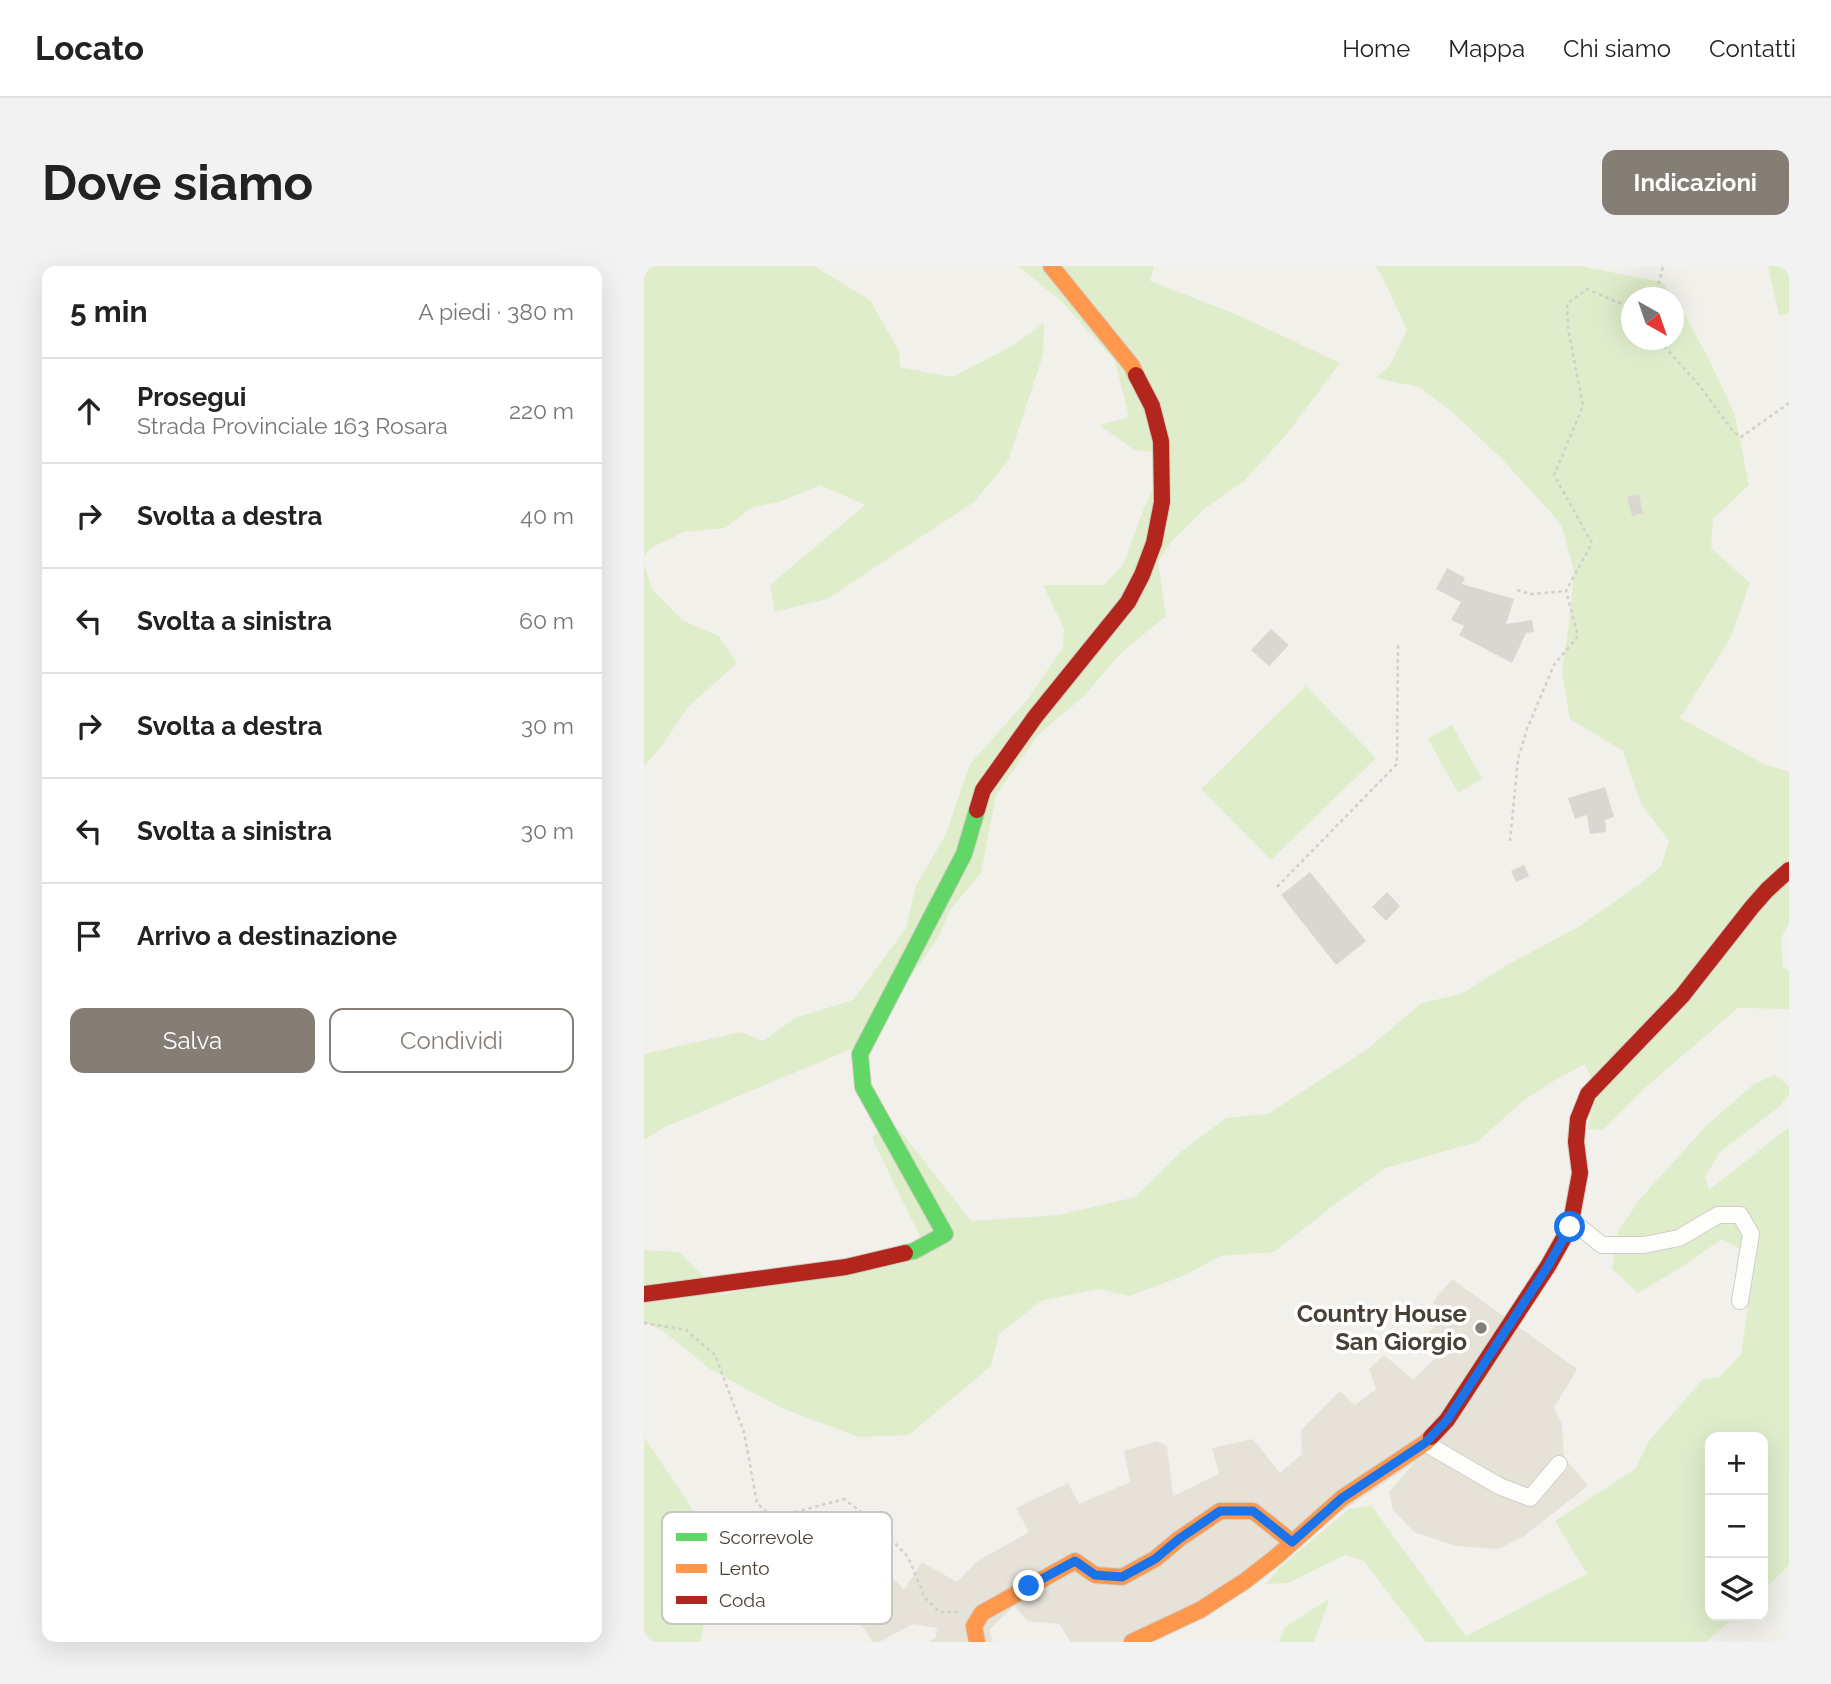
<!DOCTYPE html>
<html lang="it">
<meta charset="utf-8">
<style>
:root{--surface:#fff;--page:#f2f2f2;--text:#222;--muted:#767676;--line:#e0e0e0;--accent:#847e75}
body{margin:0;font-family:Raleway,sans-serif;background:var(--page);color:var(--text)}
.controls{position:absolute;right:21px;bottom:21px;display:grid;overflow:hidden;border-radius:14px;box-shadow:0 7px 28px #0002}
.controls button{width:63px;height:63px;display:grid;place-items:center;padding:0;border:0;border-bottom:2px solid var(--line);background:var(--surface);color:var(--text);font:35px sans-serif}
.compass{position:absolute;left:977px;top:21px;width:63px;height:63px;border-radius:50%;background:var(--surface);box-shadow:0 7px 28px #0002;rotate:140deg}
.stop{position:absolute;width:21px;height:21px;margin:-16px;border:5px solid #1a73e8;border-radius:50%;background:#fff}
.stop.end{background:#1a73e8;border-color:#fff;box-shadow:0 2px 7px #0008}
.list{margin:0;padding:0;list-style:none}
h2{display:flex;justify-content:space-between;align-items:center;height:91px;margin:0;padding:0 28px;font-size:30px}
h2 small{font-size:23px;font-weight:400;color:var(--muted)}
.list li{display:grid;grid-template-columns:46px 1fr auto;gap:21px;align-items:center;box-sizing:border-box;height:105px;padding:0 28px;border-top:2px solid var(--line)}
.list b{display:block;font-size:26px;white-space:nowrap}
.list p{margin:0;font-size:23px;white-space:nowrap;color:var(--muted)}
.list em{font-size:23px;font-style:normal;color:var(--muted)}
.actions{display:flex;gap:14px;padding:21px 28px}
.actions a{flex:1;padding:16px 0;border:2px solid var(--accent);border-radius:14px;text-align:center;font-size:24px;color:var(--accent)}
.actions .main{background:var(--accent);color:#fff}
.icon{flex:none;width:38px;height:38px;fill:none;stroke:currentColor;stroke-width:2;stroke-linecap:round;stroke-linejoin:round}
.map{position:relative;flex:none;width:1145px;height:1376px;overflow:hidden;border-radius:14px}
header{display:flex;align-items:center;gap:42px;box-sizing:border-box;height:98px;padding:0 35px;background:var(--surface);border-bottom:2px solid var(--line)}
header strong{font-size:33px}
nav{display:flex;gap:38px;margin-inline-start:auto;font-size:24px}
.intro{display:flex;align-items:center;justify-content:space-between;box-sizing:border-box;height:168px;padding:0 42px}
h1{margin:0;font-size:49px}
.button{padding:18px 32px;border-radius:14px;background:var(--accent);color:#fff;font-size:24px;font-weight:700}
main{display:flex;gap:42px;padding:0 42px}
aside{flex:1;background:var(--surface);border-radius:14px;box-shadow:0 7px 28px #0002}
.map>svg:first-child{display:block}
</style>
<header>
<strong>Locato</strong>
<nav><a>Home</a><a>Mappa</a><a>Chi siamo</a><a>Contatti</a></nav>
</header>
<div class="intro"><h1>Dove siamo</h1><a class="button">Indicazioni</a></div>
<main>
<aside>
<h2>5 min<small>A piedi · 380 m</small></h2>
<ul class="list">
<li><svg class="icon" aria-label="ahead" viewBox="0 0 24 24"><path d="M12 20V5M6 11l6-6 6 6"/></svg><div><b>Prosegui</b><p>Strada Provinciale 163 Rosara</p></div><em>220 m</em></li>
<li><svg class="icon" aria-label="right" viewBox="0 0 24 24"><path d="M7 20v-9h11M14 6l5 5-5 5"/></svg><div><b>Svolta a destra</b></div><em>40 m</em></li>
<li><svg class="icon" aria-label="left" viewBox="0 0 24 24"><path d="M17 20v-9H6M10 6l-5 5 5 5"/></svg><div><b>Svolta a sinistra</b></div><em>60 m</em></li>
<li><svg class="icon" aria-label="right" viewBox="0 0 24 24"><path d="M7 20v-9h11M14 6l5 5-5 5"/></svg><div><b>Svolta a destra</b></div><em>30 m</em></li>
<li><svg class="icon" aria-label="left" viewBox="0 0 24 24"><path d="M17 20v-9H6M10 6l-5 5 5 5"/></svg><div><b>Svolta a sinistra</b></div><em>30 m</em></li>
<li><svg class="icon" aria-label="arrive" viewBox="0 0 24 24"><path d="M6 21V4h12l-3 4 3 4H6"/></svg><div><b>Arrivo a destinazione</b></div></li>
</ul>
<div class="actions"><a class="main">Salva</a><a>Condividi</a></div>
</aside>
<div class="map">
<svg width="1145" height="1376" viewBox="0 0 1145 1376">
<rect width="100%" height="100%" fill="#f2f0eb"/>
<polygon fill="#e6e2d8" points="808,1013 933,1103 910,1142 918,1158 920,1191 944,1220 880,1270 854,1283 812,1280 770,1266 749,1244 745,1226 771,1196 503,1376 427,1376 415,1358 384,1355 370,1340 345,1364 349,1376 285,1376 292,1371 293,1362 269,1358 235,1376 229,1376 200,1335 244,1307 260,1324 278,1296 313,1316 332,1296 385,1266 372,1242 424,1217 435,1238 486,1216 480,1185 513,1175 523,1180 529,1230 575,1208 568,1182 609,1173 636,1207 658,1188 657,1164 696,1125 711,1139 732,1123 725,1103 740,1089 769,1114 801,1083 784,1068 799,1051 789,1036"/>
<g fill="#e0edcb" fill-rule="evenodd">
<polygon points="0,0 170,0 226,34 255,85 256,101 308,111 370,79 400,57 399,89 364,195 330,236 183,333 131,346 126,319 221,239 176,219 135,236 109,241 81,262 40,266 9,281 0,290"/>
<polygon points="374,0 510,0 506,15 594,49 696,97 642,169 599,216 560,243 528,275 514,296 522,350 476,388 440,430 394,469 352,529 337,607 306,644 294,672 219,778 23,860 0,874 0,788 97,766 119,775 151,752 209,734 262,662 272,619 301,570 326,498 384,433 419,381 420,363 399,319 460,319 479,299 500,242 525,189 489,183 455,159 485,151 471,95 417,35"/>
<path d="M731,0h204l83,16 15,19 32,58 26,56 14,70 -36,34 -2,29 39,35 -20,56 -50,79 84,46 25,8v152l-8,14 2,29 6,4v38l-51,-1 -93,80 -42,42 -15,-1 7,-42 -10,-23 -30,16 -32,21 -46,41 -91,26 -52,37 -60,47 -53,4 -38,20 -54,20 -30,-7 -58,12 -42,33 -8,32 -82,69 -50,2 -78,-29 -71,-39 -47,-38 -19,-9v-72l35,2 43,43 203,-48 -53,-109 5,-5 23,-3 71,91 88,-6 76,-18 47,-46 44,-33 42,-4 98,-64 56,-47 39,-9 46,-29 71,-38 62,-43 21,-18 8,-25 -28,-37 -18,-53 -53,-32 -8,-47 8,-56 4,-46 -13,-46 -60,-66 -51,-48 -31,-23 -43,-9 14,-13 17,-35 -25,-54zM987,32h43v42h-43z"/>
<polygon points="1124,0 1145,0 1145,47 1135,50"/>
<polygon points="0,298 8,323 38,354 75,370 93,397 44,441 19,478 0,501"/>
<polygon points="662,420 732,492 627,594 557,523"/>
<polygon points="808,459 838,513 814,527 784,473"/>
<polygon points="1131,809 1145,820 1145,829 1134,842 1076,886 1061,911 1065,924 1145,861 1145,1299 1119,1325 1119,1171 1066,1171 1066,1350 1092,1350 1062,1376 782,1376 719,1294 701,1289 644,1317 622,1318 636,1301 705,1243 727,1239 822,1370 943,1308 911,1255 991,1203 1005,1175 1059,1113 1075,1111 1097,1089 1111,991 1078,973 1036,1002 994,1027 968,1003 974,966 995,934 1063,859 1110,818"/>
<polygon points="0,1171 45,1238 73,1300 56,1376 0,1376"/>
<polygon points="686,1332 670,1376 635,1376 641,1361"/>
</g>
<g fill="#dad7d2">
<polygon points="995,228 999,247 988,250 983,231"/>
<polygon points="803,302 821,312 818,318 870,333 862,358 888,354 890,366 882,367 868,397 815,369 820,360 807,354 817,336 792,323"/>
<polygon points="627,363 645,379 625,400 607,384"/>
<polygon points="961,521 970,551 961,554 962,566 946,568 943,549 931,553 924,532"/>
<polygon points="880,599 885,610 872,616 867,605"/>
<polygon points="666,606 722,675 692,699 637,629"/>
<polygon points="743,626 756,640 742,655 728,641"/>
</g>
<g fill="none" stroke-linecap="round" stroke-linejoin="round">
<g stroke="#d0cec8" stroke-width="18">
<g id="street">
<polyline points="928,955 958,979 1000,979 1035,972 1074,949 1096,949 1107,968 1096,1035"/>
<polyline points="781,1177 855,1220 886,1232 915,1198"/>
</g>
</g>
<g stroke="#d2cdc2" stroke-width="18">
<polyline id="fast" points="261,987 270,985 301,968 219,821 216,788 320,588 333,544"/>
</g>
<g stroke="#d2cdc2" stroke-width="18">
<g id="slow">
<polyline points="407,0 488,100 492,109"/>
<polyline points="333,1376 330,1360 338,1347 431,1295 451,1309 478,1311 511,1293 535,1273 576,1245 609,1245 648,1276"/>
<polyline points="488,1376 556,1344 601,1315 633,1290 698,1232 781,1177 787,1171"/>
</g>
</g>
<g stroke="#d2cdc2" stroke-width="18">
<g id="jam">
<polyline points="333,544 339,524 391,451 484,336 498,309 510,277 518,236 517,175 508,140 492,109"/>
<polyline points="0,1028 202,1001 261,987"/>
<polyline points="787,1171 803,1154 904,1000 926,961 936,907 932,876 934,853 944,828 1038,730 1108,641 1123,624 1145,604"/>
</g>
</g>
<g stroke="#d2d0ca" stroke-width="2.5" stroke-dasharray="3.5 3.5" stroke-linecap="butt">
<polyline points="1014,32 1013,25 1019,0"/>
<polyline points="1018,74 1018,78 1055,119 1089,165 1097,171 1145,137"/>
<polyline points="873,324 887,328 922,325"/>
<polyline points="866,575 874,493 883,463 910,399 934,370 922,325 948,277 910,209 939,140 924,62 923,38 943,23 980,39 987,47"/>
<polyline points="633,621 753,498 754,377"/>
<polyline points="0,1057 42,1064 71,1089 100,1166 113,1237 129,1252 200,1233 232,1257 264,1291 281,1332 296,1346 318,1346"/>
</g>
<use href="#street" stroke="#fdfdfc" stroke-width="16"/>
<use href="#fast" stroke="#63d668" stroke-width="16"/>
<use href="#slow" stroke="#ff974d" stroke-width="16"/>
<use href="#jam" stroke="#b3261e" stroke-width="16"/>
</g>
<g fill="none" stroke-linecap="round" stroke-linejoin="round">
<polyline stroke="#1a73e8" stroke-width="9" points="385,1320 431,1295 451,1309 478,1311 511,1293 535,1273 576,1245 609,1245 648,1276 698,1232 781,1177 803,1154 904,1000 926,961"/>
</g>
<circle fill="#847e75" stroke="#fff" stroke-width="2.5" cx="837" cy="1062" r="7"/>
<g text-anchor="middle" stroke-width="7" stroke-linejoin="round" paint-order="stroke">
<g font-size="24" font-weight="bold" fill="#494136" stroke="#fff" text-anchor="end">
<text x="823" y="1056">Country House<tspan x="823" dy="28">San Giorgio</tspan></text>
</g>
</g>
<rect x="18" y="1246" width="230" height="112" rx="10" fill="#fff" stroke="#c8c6c3" stroke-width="2"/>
<rect x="32" y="1267" width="31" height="8" fill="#63d668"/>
<rect x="32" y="1298" width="31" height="9" fill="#ff974d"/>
<rect x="32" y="1330" width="31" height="8" fill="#b3261e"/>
<g font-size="19" fill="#494136">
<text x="75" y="1278">Scorrevole</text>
<text x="75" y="1309">Lento</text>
<text x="75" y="1341">Coda</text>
</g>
</svg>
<div class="controls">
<button>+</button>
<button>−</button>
<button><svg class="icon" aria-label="layers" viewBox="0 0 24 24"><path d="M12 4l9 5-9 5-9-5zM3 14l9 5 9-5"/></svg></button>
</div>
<svg class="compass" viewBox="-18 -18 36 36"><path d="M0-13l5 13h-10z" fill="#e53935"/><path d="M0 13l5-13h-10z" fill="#767676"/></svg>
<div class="stop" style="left:926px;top:961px"></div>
<div class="stop end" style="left:385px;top:1320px"></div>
</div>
</main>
